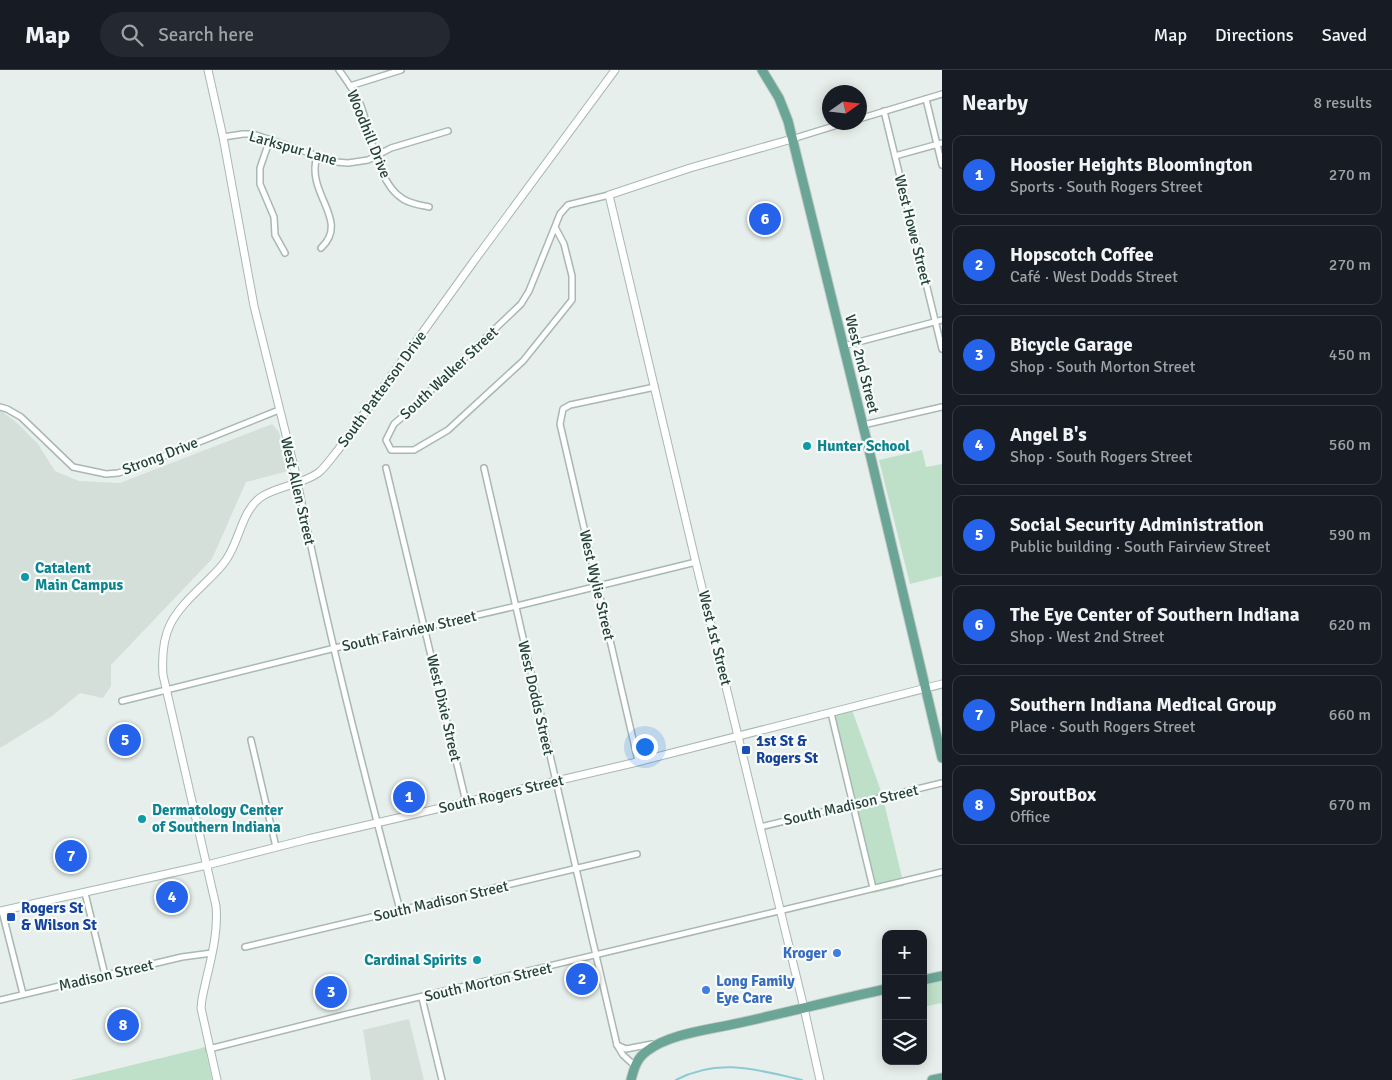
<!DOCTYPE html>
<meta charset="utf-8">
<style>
:root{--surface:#171b24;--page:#242831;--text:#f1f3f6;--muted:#9ea1a6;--line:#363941;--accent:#2563eb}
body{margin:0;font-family:Signika,sans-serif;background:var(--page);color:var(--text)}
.controls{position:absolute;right:15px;bottom:15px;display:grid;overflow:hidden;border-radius:10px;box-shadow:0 2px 12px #0003}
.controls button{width:45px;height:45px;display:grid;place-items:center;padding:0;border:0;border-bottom:1px solid var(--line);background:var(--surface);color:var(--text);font:25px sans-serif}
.compass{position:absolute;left:822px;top:15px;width:45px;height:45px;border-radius:50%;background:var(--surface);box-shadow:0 2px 12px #0003;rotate:76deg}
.you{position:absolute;left:644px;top:676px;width:18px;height:18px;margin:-12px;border:4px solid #fff;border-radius:50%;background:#1a73e8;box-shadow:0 0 0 8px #1a73e833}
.badge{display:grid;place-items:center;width:32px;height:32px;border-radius:50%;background:var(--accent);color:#fff;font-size:16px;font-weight:700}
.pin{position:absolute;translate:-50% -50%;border:2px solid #fff;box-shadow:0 1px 5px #0006}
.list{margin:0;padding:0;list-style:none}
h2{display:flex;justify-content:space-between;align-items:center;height:65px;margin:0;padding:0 20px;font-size:21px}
h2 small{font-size:16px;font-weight:400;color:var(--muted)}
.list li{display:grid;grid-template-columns:32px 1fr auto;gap:15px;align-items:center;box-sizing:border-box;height:80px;margin:0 10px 10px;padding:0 10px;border:1px solid var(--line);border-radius:10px}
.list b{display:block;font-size:19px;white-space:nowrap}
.list p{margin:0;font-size:16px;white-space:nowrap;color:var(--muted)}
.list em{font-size:16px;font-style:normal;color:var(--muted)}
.icon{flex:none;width:28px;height:28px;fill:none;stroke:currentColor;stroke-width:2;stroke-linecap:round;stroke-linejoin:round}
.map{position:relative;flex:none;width:942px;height:1010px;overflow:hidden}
header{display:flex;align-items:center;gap:30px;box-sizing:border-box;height:70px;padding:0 25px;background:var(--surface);border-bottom:1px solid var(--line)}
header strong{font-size:24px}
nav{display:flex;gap:28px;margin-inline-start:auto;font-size:18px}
.search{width:350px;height:45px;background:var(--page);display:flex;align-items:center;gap:12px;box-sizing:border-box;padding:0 18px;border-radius:28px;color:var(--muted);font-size:19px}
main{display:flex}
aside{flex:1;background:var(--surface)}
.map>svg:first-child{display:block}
</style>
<header>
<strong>Map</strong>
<div class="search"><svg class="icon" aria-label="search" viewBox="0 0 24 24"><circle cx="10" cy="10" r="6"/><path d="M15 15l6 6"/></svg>Search here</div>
<nav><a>Map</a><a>Directions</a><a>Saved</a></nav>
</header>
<main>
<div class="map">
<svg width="942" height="1010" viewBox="0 0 942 1010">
<rect width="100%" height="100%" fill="#e6efeb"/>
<g fill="#d4dfda">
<polygon points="0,342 3,342 18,354 38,374 55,401 79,411 120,413 272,354 279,362 288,401 246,412 212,489 111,595 111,616 103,628 80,623 52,646 0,678"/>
<polygon points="409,949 424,1010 371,1010 363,960"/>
</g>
<g fill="#bfe0c8">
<polygon points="922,380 926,397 942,394 942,506 910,514 879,390"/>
<polygon points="852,640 882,724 904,816 874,823 831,645"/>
<polygon points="942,909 942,936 941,933 923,937 923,914"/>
<polygon points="205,977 212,1010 71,1010 198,979"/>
</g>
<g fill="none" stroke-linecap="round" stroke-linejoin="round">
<path stroke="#8ec9d4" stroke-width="2" d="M676,1010c43,-23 82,-10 126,0"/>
<g stroke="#a8b8b2" stroke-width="8">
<g id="minor">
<path d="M339,0c8,11 17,23 22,36 10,27 16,77 42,93 8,5 17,6 26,8"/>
<polyline points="350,16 401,0"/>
<polyline points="926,29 942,95"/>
<polyline points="884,41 942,279"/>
<polyline points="859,49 942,24"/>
<polyline points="223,67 243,64 253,64 336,92 348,93 368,90 391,78 448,61"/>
<polyline points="270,69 260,98 260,114 274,147 275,165 285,183"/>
<polyline points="792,69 847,52"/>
<path d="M317,86c-12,38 34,64 4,92"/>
<polyline points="895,86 942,73"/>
<polyline points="555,157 564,174 572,206 572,230 523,291 448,360 414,380 391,380 386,370 394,354 407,343 521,234 529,221 560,144 568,135 609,125"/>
<polyline points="843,276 942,250"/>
<polyline points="0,337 7,339 21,347 73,397 106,404 118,403 137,397 279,340"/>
<polyline points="863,355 942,337"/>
<polyline points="386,398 466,732"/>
<path d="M484,398c44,193 88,385 133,577l6,10 11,10"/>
<path d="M298,413c28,143 65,286 102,427"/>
<polyline points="122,631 335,578 521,535 696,492"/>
<polyline points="831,643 873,818"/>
<polyline points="251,670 276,777"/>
<polyline points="638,691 560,354 563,339 570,335 655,317"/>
<polyline points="760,757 942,713"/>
<polyline points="85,823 105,905"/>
<polyline points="2,841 23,924"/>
<polyline points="245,877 637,784"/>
<polyline points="422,928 442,1010"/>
<polyline points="0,930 182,887 212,883"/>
<polyline points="617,975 626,979 652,974"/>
<polyline points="209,979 348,944 942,802"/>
</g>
</g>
<g stroke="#a8b8b2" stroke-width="9">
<g id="tertiary">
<polyline points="208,0 223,67 254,236 298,413"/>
<polyline points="792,69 690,98 609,125 695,489 804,938 820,1010"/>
<polyline points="0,841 207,795 308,769 633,693 942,614"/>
<path d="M217,1010l-16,-72 1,-9c6,-31 17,-62 14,-93l-53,-231c-3,-45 9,-60 40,-90 8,-8 17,-16 23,-25 14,-20 15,-48 35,-63 17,-11 40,-12 57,-24 7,-5 14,-16 20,-23l136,-189 141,-191"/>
</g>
</g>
<g stroke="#c2cac8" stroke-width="11">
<g id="primary">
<polyline points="762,0 779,28 788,51 871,388 942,688"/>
<polyline points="923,910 942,906"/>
<path d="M631,1010c3,-12 6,-22 16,-29 22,-17 60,-21 87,-27 51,-11 101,-24 152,-35"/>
<polyline points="932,1010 942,1008"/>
</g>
</g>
<use href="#minor" stroke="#fff" stroke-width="5"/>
<use href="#tertiary" stroke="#fff" stroke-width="7"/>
<use href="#primary" stroke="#6aa596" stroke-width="9"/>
</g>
<g fill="#0f9aa8" stroke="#f7fbf9" stroke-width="2">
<circle cx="807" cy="376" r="5"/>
<circle cx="25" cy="507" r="5"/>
<circle cx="142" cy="749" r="5"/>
<circle cx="477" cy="890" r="5"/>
</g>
<g fill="#1a4fb4" stroke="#f7fbf9" stroke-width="2">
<rect x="741" y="675" width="10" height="10" rx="2.5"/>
<rect x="6" y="842" width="10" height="10" rx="2.5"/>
</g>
<g fill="#3f7fe0" stroke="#f7fbf9" stroke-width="2">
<circle cx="837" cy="883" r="5"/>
<circle cx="706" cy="920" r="5"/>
</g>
<g text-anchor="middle" stroke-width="4.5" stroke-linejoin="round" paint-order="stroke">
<g font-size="15" fill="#24423a" stroke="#f7fbf9">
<text transform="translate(369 64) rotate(68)" y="5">Woodhill Drive</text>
<text transform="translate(293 78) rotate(16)" y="5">Larkspur Lane</text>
<text transform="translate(913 160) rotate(76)" y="5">West Howe Street</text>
<text transform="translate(862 294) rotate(76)" y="5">West 2nd Street</text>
<text transform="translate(449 303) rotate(-43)" y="5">South Walker Street</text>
<text transform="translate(382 319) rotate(-54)" y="5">South Patterson Drive</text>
<text transform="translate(160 386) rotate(-21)" y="5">Strong Drive</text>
<text transform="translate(298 421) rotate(77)" y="5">West Allen Street</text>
<text transform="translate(597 515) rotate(77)" y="5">West Wylie Street</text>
<text transform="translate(409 561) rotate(-13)" y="5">South Fairview Street</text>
<text transform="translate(715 568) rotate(76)" y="5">West 1st Street</text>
<text transform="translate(536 628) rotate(77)" y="5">West Dodds Street</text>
<text transform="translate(444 638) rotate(77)" y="5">West Dixie Street</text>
<text transform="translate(501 724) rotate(-13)" y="5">South Rogers Street</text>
<text transform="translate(851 735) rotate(-13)" y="5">South Madison Street</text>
<text transform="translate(441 831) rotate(-13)" y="5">South Madison Street</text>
<text transform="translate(106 905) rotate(-13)" y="5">Madison Street</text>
<text transform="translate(488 912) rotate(-13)" y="5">South Morton Street</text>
</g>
<g font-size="15" font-weight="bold" fill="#0d838f" stroke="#f7fbf9" text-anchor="start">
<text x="817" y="381">Hunter School</text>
<text x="35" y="503">Catalent<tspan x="35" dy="17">Main Campus</tspan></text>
<text x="152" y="745">Dermatology Center<tspan x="152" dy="17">of Southern Indiana</tspan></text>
<text x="467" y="895" text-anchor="end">Cardinal Spirits</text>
</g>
<g font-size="15" font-weight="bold" fill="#164399" stroke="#f7fbf9" text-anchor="start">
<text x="756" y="676">1st St &amp;<tspan x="756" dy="17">Rogers St</tspan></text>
<text x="21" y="843">Rogers St<tspan x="21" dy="17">&amp; Wilson St</tspan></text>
</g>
<g font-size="15" font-weight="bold" fill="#366cbe" stroke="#f7fbf9" text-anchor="end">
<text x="827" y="888">Kroger</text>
<text x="716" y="916" text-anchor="start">Long Family<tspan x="716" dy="17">Eye Care</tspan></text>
</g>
</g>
</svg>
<div class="controls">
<button>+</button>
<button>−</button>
<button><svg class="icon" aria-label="layers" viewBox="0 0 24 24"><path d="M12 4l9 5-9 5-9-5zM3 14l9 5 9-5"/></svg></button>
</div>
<svg class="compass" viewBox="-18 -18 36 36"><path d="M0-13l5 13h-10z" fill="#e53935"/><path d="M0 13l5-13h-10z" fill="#9ea1a6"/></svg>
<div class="you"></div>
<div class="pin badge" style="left:409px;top:727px">1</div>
<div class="pin badge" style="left:582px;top:909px">2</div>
<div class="pin badge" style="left:331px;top:922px">3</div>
<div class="pin badge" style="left:172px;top:827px">4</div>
<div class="pin badge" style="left:125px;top:670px">5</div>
<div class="pin badge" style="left:765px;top:149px">6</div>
<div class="pin badge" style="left:71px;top:786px">7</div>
<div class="pin badge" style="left:123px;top:955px">8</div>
</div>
<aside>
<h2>Nearby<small>8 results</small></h2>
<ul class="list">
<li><span class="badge">1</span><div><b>Hoosier Heights Bloomington</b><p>Sports · South Rogers Street</p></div><em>270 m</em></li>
<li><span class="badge">2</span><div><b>Hopscotch Coffee</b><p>Café · West Dodds Street</p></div><em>270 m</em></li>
<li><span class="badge">3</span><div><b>Bicycle Garage</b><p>Shop · South Morton Street</p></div><em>450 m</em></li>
<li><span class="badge">4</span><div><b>Angel B's</b><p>Shop · South Rogers Street</p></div><em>560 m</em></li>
<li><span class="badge">5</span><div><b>Social Security Administration</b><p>Public building · South Fairview Street</p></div><em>590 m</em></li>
<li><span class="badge">6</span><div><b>The Eye Center of Southern Indiana</b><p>Shop · West 2nd Street</p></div><em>620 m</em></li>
<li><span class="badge">7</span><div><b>Southern Indiana Medical Group</b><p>Place · South Rogers Street</p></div><em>660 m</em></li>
<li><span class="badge">8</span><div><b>SproutBox</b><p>Office</p></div><em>670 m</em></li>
</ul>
</aside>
</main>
